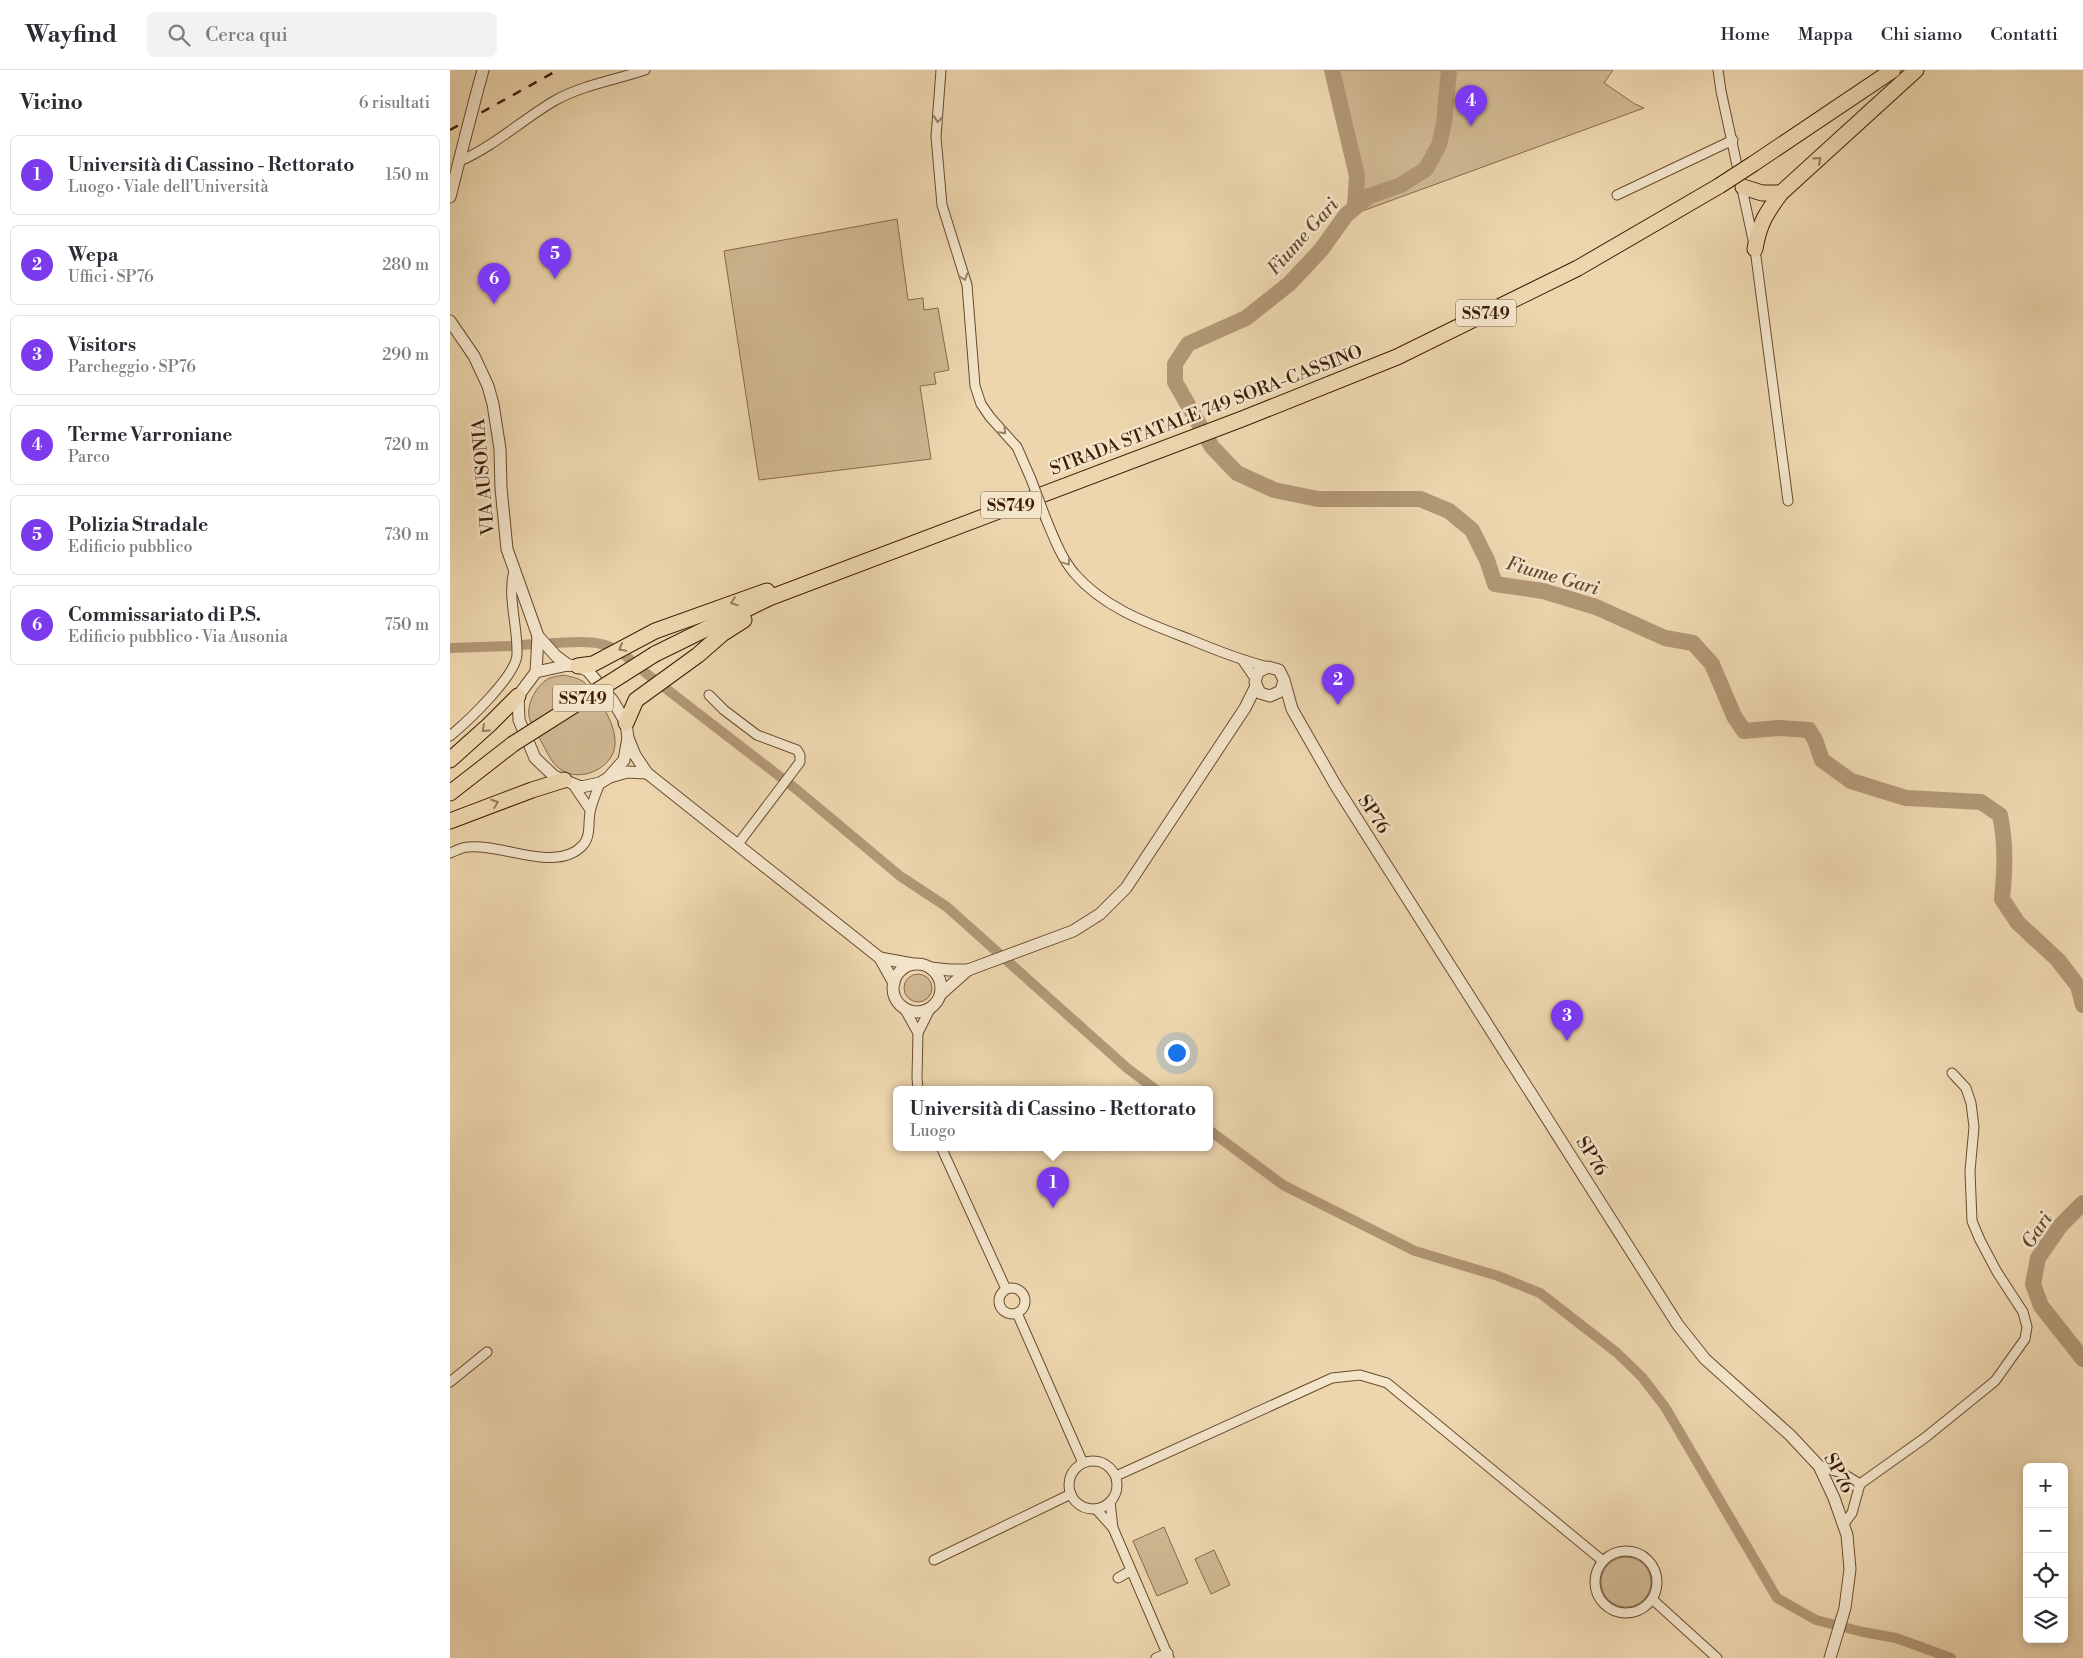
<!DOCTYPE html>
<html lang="it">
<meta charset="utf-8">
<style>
:root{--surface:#fff;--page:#f2f2f3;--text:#2b2b33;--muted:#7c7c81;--line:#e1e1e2;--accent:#7c3aed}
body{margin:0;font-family:"Libre Bodoni",serif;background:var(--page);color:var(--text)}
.controls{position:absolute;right:15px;bottom:15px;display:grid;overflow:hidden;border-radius:8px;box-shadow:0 2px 8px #0003}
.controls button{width:45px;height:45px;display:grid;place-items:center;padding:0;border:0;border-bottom:1px solid var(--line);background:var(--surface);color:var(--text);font:25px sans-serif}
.you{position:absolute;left:726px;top:982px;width:18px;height:18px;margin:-12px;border:4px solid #fff;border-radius:50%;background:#1a73e8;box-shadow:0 0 0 8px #1a73e833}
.badge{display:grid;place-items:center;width:32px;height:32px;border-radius:50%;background:var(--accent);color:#fff;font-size:16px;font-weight:700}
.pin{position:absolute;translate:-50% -41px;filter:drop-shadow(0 1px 2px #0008)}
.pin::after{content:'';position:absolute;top:26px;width:18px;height:15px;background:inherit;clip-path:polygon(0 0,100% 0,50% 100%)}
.popup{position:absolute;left:443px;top:1016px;width:320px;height:65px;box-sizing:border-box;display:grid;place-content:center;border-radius:8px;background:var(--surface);filter:drop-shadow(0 1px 4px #0005);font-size:16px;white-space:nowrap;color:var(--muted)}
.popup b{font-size:19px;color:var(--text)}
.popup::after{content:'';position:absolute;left:50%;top:100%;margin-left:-10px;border:10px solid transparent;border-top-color:var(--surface)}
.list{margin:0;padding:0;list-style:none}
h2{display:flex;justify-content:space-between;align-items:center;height:65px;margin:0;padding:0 20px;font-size:21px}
h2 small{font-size:16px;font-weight:400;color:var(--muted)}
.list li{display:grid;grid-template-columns:32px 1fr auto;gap:15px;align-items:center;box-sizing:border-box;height:80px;margin:0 10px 10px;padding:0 10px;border:1px solid var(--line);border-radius:8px}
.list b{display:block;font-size:19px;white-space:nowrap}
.list p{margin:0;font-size:16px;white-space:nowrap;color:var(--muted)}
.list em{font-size:16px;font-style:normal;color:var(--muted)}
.icon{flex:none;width:28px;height:28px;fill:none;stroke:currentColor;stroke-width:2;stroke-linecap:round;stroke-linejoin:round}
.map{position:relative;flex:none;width:1633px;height:1588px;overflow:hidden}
header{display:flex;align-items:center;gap:30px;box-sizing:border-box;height:70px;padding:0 25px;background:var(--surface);border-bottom:1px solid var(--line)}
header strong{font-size:24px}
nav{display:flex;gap:28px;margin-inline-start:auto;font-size:18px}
.search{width:350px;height:45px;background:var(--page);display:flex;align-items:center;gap:12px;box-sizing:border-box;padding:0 18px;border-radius:8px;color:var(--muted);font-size:19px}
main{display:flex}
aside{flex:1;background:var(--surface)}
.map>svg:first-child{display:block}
</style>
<header>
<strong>Wayfind</strong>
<div class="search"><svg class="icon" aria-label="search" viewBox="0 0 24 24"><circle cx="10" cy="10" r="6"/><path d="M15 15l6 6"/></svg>Cerca qui</div>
<nav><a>Home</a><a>Mappa</a><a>Chi siamo</a><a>Contatti</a></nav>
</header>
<main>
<aside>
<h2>Vicino<small>6 risultati</small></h2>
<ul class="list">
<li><span class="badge">1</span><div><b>Università di Cassino - Rettorato</b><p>Luogo · Viale dell'Università</p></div><em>150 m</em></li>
<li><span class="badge">2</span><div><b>Wepa</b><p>Uffici · SP76</p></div><em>280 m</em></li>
<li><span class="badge">3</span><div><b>Visitors</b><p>Parcheggio · SP76</p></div><em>290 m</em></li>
<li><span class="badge">4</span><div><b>Terme Varroniane</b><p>Parco</p></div><em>720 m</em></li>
<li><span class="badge">5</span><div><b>Polizia Stradale</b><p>Edificio pubblico</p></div><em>730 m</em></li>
<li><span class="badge">6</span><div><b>Commissariato di P.S.</b><p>Edificio pubblico · Via Ausonia</p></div><em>750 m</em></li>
</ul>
</aside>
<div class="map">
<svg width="1633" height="1588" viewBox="0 0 1633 1588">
<rect width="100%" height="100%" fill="#edd6ae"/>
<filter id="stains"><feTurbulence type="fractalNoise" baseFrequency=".004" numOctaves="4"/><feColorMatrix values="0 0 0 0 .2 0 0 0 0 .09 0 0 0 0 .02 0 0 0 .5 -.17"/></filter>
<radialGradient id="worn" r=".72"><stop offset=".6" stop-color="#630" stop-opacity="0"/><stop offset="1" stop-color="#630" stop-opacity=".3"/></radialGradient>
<g fill="#cfb791" stroke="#866a4b">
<polygon points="886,0 1163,0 1154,13 1185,34 1194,38 907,143 905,75"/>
<polygon points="447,149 458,230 473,228 474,240 488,238 499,300 484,303 486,314 470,316 481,389 309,410 274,181"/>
<path d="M114,605c7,2 16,3 21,8 16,17 43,57 23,78 -11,13 -33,19 -48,8 -9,-6 -14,-19 -19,-28 -4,-7 -8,-14 -11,-21 -5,-13 5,-32 16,-40 4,-3 13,-4 18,-5z"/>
<circle cx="468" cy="918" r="14"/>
<polygon points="714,1457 738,1513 707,1526 683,1471"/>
<polygon points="764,1480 780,1515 761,1524 745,1489"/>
<circle cx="1176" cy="1512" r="25"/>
</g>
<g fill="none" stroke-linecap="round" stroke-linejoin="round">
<g stroke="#b19775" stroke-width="10">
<path d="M102,573c51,-2 56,-4 95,31l149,115 104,87 47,31 180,161 28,21"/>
<polyline points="71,575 84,574"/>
<polyline points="0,578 63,576"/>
<polyline points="759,1060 833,1115 965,1181 1048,1206 1090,1223 1166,1282 1192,1307 1215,1337 1327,1528 1366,1550 1413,1562 1446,1568 1501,1588"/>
</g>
<g stroke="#b19775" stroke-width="16">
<polyline points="882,0 907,106 905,137"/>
<path d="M999,0l-5,53 -5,22 -13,24 -25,16 -32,11 -23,19 -25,35 -32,34 -43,34 -58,26 -13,20v18l37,65 25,26 37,17 44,9h102l29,12 23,19 15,30 8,24 48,7 53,16 69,31 28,5 19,21 22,52 10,15 35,-3 30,2 6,10 7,20 29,21 55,17 75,4 19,13c6,29 5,55 2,84l16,24 40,37 20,26 5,19"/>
<polyline points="1633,1133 1611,1155 1588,1188 1583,1214 1591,1236 1633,1289"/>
</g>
<g stroke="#694c2f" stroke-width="11">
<g id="minor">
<polyline points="491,0 486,67 492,135 517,215 525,316 531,334 540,347 567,377 581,409"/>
<polyline points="1268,0 1271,21 1305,179 1338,431"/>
<path d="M10,91c34,-15 62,-41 94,-60 28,-16 61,-21 91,-31"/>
<polyline points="1167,125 1283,70"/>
<path d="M596,449c8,19 15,38 28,54 30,35 73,50 115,66 26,11 52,21 79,28"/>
<polyline points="793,591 806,610"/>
<polyline points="259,625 274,640 307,665 347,680 350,685 350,692 288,774"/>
<path d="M0,666c17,-14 67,-61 67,-82 1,-28 -10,-57 -3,-84"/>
<polyline points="122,713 140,740"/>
<path d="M0,783c6,-2 12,-6 18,-6 33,-4 89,27 115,-2 9,-10 4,-25 8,-37 2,-8 6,-17 9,-25"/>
<polyline points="454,938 468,963"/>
<polyline points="468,1019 467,1008 468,963 480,939"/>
<polyline points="491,1077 556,1219"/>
<circle cx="562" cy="1231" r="13"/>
<polyline points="567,1243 633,1393"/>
<polyline points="0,1312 37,1282"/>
<circle cx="643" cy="1415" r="24"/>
<polyline points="1369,1396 1392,1403 1410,1414 1402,1443 1393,1455"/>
<polyline points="666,1406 882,1308 910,1305 937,1313 1153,1491"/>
<polyline points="1410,1414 1476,1367 1545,1311 1575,1269 1577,1257 1573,1242 1547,1202 1530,1170 1522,1151 1520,1101 1524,1057 1521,1033 1516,1018 1502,1003"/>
<polyline points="660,1432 663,1458 719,1588"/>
<polyline points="646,1439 663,1458"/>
<circle cx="1176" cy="1512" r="31"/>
<polyline points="484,1490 621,1424"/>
<polyline points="668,1508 680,1501"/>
<polyline points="1202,1529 1267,1588"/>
<polyline points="706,1588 718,1583"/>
</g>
</g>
<g stroke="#694c2f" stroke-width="13">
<g id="tertiary">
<polyline points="27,22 33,0"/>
<polyline points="0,127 15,68"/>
<polyline points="0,251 24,286 38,316 43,334 50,379 51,418 57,479 88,566 86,602"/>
<polyline points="88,566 106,586 118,595"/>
<polygon points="118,595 128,596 138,601 163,631 176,653 178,668 174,690 158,708 150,713 131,717 104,706 85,688 69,650 68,626 86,602"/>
<polyline points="834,610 831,621 820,626 810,623 805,612 808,602 818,597 829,600 834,610 842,639 886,716 1228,1255 1255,1289 1340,1365 1369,1396 1384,1428 1397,1465 1400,1499 1395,1538 1380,1588"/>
<polyline points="178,668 185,685 197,703 430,888 444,913"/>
<polyline points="160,707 177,702 197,703"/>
<polyline points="430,888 463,894"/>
<circle cx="467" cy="918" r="24"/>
<polyline points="481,898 499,900 518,900 623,861 650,844 676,818 795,638 806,616"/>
<polyline points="491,924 518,900"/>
</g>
</g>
<g stroke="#3d1e05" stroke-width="17">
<g id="trunk">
<polyline points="1303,94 1443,0"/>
<polyline points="1293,117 1312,123 1331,123"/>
<path d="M1305,179c4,-25 11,-36 26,-56l135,-123"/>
<polyline points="205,584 319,528 792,349 947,287 1128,198 1269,116"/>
<polyline points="128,596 143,594 205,561 317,521"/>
<polyline points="176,653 186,630 248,585 272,564 294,550"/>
<polyline points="0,690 39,655 68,626"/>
<polyline points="0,723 63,674"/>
<polyline points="0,751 82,720 114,710"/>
</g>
</g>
<use href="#minor" stroke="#f3e4ca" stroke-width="9"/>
<use href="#tertiary" stroke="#f3e4ca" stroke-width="11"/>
<use href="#trunk" stroke="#edd6ae" stroke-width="15"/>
<polyline stroke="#3d1e05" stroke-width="2.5" stroke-dasharray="9 9" stroke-linecap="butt" points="0,60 108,0"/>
<g stroke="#694c2f" stroke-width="11" stroke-linecap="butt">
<polyline id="minor-bridge" points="581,409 596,449"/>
</g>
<g stroke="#694c2f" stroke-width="13" stroke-linecap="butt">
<polyline id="tertiary-bridge" points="15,68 27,22"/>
</g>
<g stroke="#3d1e05" stroke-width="17" stroke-linecap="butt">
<g id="trunk-bridge">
<polyline points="1269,116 1303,94"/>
<polyline points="63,674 205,584"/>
</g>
</g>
<use href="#minor-bridge" stroke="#f3e4ca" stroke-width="9"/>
<use href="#tertiary-bridge" stroke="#f3e4ca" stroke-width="11"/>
<use href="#trunk-bridge" stroke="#edd6ae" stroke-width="15"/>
</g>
<defs><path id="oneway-chevron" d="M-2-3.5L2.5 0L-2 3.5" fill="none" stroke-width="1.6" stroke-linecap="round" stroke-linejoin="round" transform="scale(1.25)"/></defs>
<g stroke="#988168">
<use href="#oneway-chevron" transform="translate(488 49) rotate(95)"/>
<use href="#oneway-chevron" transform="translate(514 207) rotate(72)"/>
<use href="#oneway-chevron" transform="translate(553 361) rotate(47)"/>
<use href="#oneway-chevron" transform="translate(617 492) rotate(56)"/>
</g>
<g stroke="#957a5a">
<use href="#oneway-chevron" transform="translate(1368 90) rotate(-42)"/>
<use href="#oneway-chevron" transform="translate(284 532) rotate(161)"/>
<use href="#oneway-chevron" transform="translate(172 578) rotate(152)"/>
<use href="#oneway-chevron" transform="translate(35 659) rotate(138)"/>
<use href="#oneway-chevron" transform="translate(45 733) rotate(-20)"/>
</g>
<g text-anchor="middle" stroke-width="5" stroke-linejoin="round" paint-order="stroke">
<g fill="#f3e4ca" stroke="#745940" stroke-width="1">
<rect x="1006" y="229.5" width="60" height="27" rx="4"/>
<rect x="531" y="421.5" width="60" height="27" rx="4"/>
<rect x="103" y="614.5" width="60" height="27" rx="4"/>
</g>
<g font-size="16" font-weight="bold" fill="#3d1e05">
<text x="1036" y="249">SS749</text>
<text x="561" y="441">SS749</text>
<text x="133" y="634">SS749</text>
</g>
<g font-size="18" fill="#3d1e05" stroke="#f3e4ca">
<text transform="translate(756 340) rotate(-21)" y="6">STRADA STATALE 749 SORA-CASSINO</text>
<text transform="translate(33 407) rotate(-95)" y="6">VIA AUSONIA</text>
<text transform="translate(924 744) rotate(57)" y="6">SP76</text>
<text transform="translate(1142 1086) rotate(58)" y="6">SP76</text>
<text transform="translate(1389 1403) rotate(62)" y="6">SP76</text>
</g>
<g font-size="19" font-style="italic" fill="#66482c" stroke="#f3e4ca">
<text transform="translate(852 166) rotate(-48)" y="7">Fiume Gari</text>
<text transform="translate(1103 505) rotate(16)" y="7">Fiume Gari</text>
<text transform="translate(1586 1160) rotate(-56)" y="7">Gari</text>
</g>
</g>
<rect width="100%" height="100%" filter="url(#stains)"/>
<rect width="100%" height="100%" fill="url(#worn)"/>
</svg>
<div class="controls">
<button>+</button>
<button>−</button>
<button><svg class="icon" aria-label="locate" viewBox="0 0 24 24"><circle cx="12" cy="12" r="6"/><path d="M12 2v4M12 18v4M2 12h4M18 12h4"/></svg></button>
<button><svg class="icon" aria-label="layers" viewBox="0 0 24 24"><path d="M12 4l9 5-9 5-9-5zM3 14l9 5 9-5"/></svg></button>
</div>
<div class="you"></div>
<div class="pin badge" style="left:603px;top:1138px">1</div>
<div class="popup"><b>Università di Cassino - Rettorato</b>Luogo</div>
<div class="pin badge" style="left:888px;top:635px">2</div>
<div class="pin badge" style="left:1117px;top:971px">3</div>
<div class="pin badge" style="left:1021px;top:56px">4</div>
<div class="pin badge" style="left:105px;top:209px">5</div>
<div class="pin badge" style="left:44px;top:234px">6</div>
</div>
</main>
